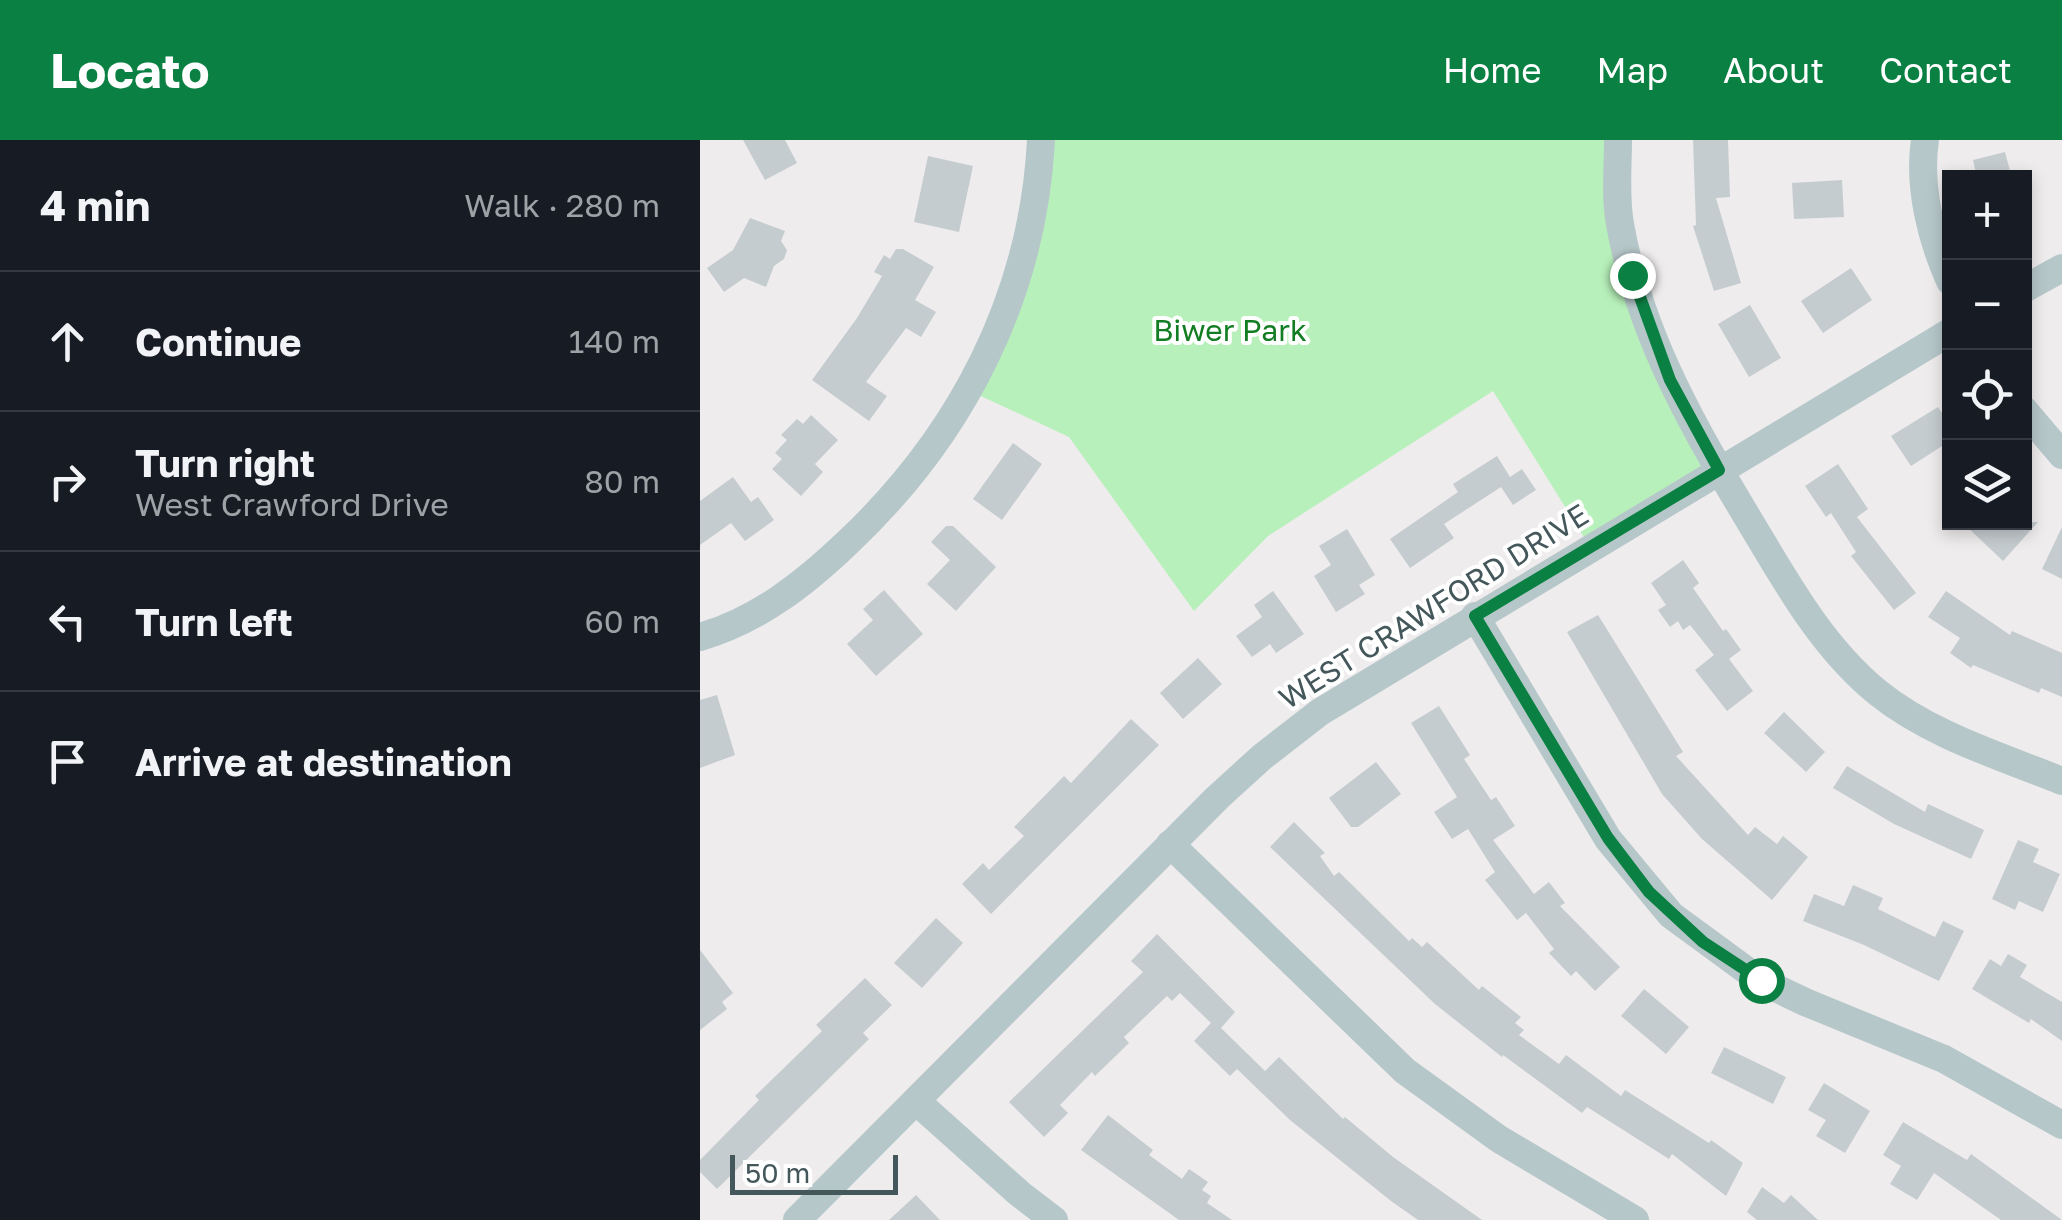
<!DOCTYPE html>
<meta charset="utf-8">
<style>
:root{--surface:#171b24;--page:#20242c;--text:#f1f3f6;--muted:#9ea1a6;--line:#363941;--accent:#0b8043}
body{margin:0;font-family:"Golos Text",sans-serif;background:var(--page);color:var(--text)}
.controls{position:absolute;right:30px;top:30px;display:grid;overflow:hidden;border-radius:0px;box-shadow:0 5px 15px #0003}
.controls button{width:90px;height:90px;display:grid;place-items:center;padding:0;border:0;border-bottom:2px solid var(--line);background:var(--surface);color:var(--text);font:50px sans-serif}
.scale{position:absolute;left:30px;bottom:25px;width:168px;box-sizing:border-box;padding-left:10px;border:5px solid #44575a;border-top:0;font-size:28px;line-height:35px;white-space:nowrap;color:#44575a;-webkit-text-stroke:8px #fff;paint-order:stroke}
.stop{position:absolute;width:30px;height:30px;margin:-22px;border:8px solid #0b8043;border-radius:50%;background:#fff}
.stop.end{background:#0b8043;border-color:#fff;box-shadow:0 2px 10px #0008}
.list{margin:0;padding:0;list-style:none}
h2{display:flex;justify-content:space-between;align-items:center;height:130px;margin:0;padding:0 40px;font-size:42px}
h2 small{font-size:32px;font-weight:400;color:var(--muted)}
.list li{display:grid;grid-template-columns:65px 1fr auto;gap:30px;align-items:center;box-sizing:border-box;height:140px;padding:0 40px;border-top:2px solid var(--line)}
.list b{display:block;font-size:38px;white-space:nowrap}
.list p{margin:0;font-size:32px;white-space:nowrap;color:var(--muted)}
.list em{font-size:32px;font-style:normal;color:var(--muted)}
.icon{flex:none;width:55px;height:55px;fill:none;stroke:currentColor;stroke-width:2;stroke-linecap:round;stroke-linejoin:round}
.map{position:relative;flex:none;width:1362px;height:1080px;overflow:hidden}
header{display:flex;align-items:center;gap:60px;box-sizing:border-box;height:140px;padding:0 50px;background:var(--accent);color:#fff}
header strong{font-size:48px}
nav{display:flex;gap:55px;margin-inline-start:auto;font-size:35px}
main{display:flex}
aside{flex:1;background:var(--surface)}
.map>svg:first-child{display:block}
</style>
<header>
<strong>Locato</strong>
<nav><a>Home</a><a>Map</a><a>About</a><a>Contact</a></nav>
</header>
<main>
<aside>
<h2>4 min<small>Walk · 280 m</small></h2>
<ul class="list">
<li><svg class="icon" aria-label="ahead" viewBox="0 0 24 24"><path d="M12 20V5M6 11l6-6 6 6"/></svg><div><b>Continue</b></div><em>140 m</em></li>
<li><svg class="icon" aria-label="right" viewBox="0 0 24 24"><path d="M7 20v-9h11M14 6l5 5-5 5"/></svg><div><b>Turn right</b><p>West Crawford Drive</p></div><em>80 m</em></li>
<li><svg class="icon" aria-label="left" viewBox="0 0 24 24"><path d="M17 20v-9H6M10 6l-5 5 5 5"/></svg><div><b>Turn left</b></div><em>60 m</em></li>
<li><svg class="icon" aria-label="arrive" viewBox="0 0 24 24"><path d="M6 21V4h12l-3 4 3 4H6"/></svg><div><b>Arrive at destination</b></div></li>
</ul>
</aside>
<div class="map">
<svg width="1362" height="1080" viewBox="0 0 1362 1080">
<rect width="100%" height="100%" fill="#efeced"/>
<polygon fill="#b7f0ba" points="341,0 919,0 920,83 1019,330 890,407 793,251 568,396 494,471 369,297 270,251 299,193"/>
<g fill="#c5cccf">
<polygon points="43,0 85,0 97,23 65,40"/>
<polygon points="993,0 1028,0 1030,57 1016,58 1041,143 1014,151 993,86 996,85"/>
<polygon points="1305,12 1312,38 1277,38 1273,20"/>
<polygon points="228,16 273,26 259,92 214,82"/>
<polygon points="1142,40 1144,77 1094,79 1092,43"/>
<polygon points="50,78 85,91 81,101 87,110 84,119 74,126 66,147 44,138 24,152 7,128 33,110"/>
<polygon points="196,109 203,109 234,127 215,160 236,172 221,197 206,188 166,242 187,256 169,281 112,240 157,178 182,136 174,132 184,115 190,119"/>
<polygon points="1151,128 1172,160 1123,193 1101,161"/>
<polygon points="1050,165 1081,218 1049,237 1018,184"/>
<polygon points="1238,267 1250,285 1250,301 1211,326 1191,296"/>
<polygon points="111,275 138,300 115,324 123,332 101,356 72,329 82,319 75,313 87,300 81,295 97,279 103,284"/>
<polygon points="313,303 342,324 302,380 273,359"/>
<polygon points="797,316 810,337 822,329 836,350 813,365 801,347 744,384 754,398 710,428 690,399 758,352 753,344"/>
<polygon points="1138,324 1168,369 1157,377 1216,453 1194,470 1151,416 1156,412 1131,373 1126,377 1105,346"/>
<polygon points="33,337 51,362 58,357 74,380 45,401 31,383 0,405 0,361"/>
<polygon points="1262,382 1338,382 1303,421"/>
<polygon points="246,386 253,386 296,427 256,471 227,444 250,420 231,402"/>
<polygon points="1362,387 1362,439 1342,429"/>
<polygon points="647,389 675,435 659,445 665,454 636,472 614,436 631,425 619,406"/>
<polygon points="983,420 999,443 993,448 1023,491 1026,489 1041,510 1029,519 1053,551 1027,571 995,530 1014,515 990,485 983,490 978,481 970,487 958,470 966,465 951,443"/>
<polygon points="184,450 223,494 176,536 147,504 173,480 163,469"/>
<polygon points="573,451 604,494 576,513 570,504 552,517 536,496 562,477 554,465"/>
<polygon points="1246,451 1310,495 1312,491 1362,513 1362,557 1341,548 1339,553 1273,525 1271,528 1250,513 1260,498 1228,477"/>
<polygon points="898,475 983,612 976,616 1048,695 1055,687 1077,704 1083,696 1108,717 1072,760 1002,699 962,654 867,492"/>
<polygon points="498,518 522,544 483,579 460,553"/>
<polygon points="17,555 35,615 0,628 0,560"/>
<polygon points="739,566 770,615 764,619 791,660 796,657 815,686 793,700 834,754 849,742 865,763 860,766 920,827 895,851 876,831 871,836 849,813 854,809 826,773 817,780 785,740 795,732 768,689 752,699 734,672 757,657 711,583"/>
<polygon points="1084,572 1125,612 1106,632 1064,593"/>
<polygon points="431,579 459,605 291,774 262,744 283,723 289,730 324,696 314,687 364,636 371,643"/>
<polygon points="676,622 701,654 658,687 651,687 629,658"/>
<polygon points="1147,626 1225,672 1228,664 1284,690 1271,719 1194,684 1133,648"/>
<polygon points="594,682 625,713 620,716 634,736 639,732 709,801 712,798 722,807 727,802 779,850 782,846 821,877 815,883 824,890 819,895 859,924 866,915 921,956 925,950 1009,1003 1011,1000 1043,1023 1026,1056 972,1014 969,1019 887,967 882,973 803,915 802,917 735,864 570,707"/>
<polygon points="1318,700 1339,709 1333,722 1360,734 1343,772 1319,761 1315,770 1292,759"/>
<polygon points="1153,745 1183,758 1178,769 1235,797 1243,781 1264,791 1239,841 1164,805 1103,781 1114,754 1144,766"/>
<polygon points="236,778 263,803 222,848 194,823"/>
<polygon points="457,794 535,872 521,888 565,931 579,917 643,979 645,977 693,1017 782,1080 718,1080 691,1061 590,980 537,929 530,936 494,901 511,883 480,853 472,861 467,856 424,897 429,903 395,936 392,932 360,965 368,973 344,997 309,962 443,832 431,821"/>
<polygon points="0,810 33,853 22,862 27,869 0,890"/>
<polygon points="1308,814 1327,825 1320,837 1362,862 1362,901 1331,879 1329,883 1272,849 1290,819 1301,826"/>
<polygon points="165,838 192,865 163,893 169,899 17,1049 0,1032 0,1020 59,960 55,956 122,891 116,885"/>
<polygon points="944,849 989,887 966,914 921,876"/>
<polygon points="1024,907 1086,937 1073,964 1011,933"/>
<polygon points="1124,943 1170,971 1145,1013 1116,996 1126,980 1108,970"/>
<polygon points="408,975 453,1010 449,1015 482,1039 489,1029 508,1042 502,1050 511,1056 507,1063 532,1080 479,1080 381,1010"/>
<polygon points="1203,982 1267,1020 1271,1014 1362,1080 1301,1080 1234,1033 1217,1060 1190,1044 1201,1026 1183,1015"/>
<polygon points="1062,1047 1084,1063 1091,1055 1118,1080 1057,1080 1047,1072"/>
<polygon points="216,1055 240,1080 189,1080"/>
</g>
<g fill="none" stroke-linecap="round" stroke-linejoin="round">
<g stroke="#b6c7ca" stroke-width="28">
<path d="M918,0c0,28 -3,57 2,84 20,115 79,213 138,311 34,57 67,114 119,157 53,43 123,64 185,89"/>
<path d="M1225,0c-7,46 6,99 25,141"/>
<polyline points="1324,149 1362,128"/>
<polyline points="1324,270 1362,315"/>
<polyline points="775,476 908,699 971,775 1061,841 1105,862 1244,919 1362,985"/>
<path d="M0,497c58,-17 104,-53 147,-94 114,-107 186,-246 194,-403"/>
<polyline points="470,704 705,931 799,999 935,1080"/>
<polyline points="216,961 320,1054 354,1080"/>
<polyline points="97,1080 517,658 562,617 620,572 1250,192"/>
</g>
</g>
<g fill="none" stroke-linecap="round" stroke-linejoin="round">
<polyline stroke="#0b8043" stroke-width="12" points="932,135 970,240 1019,330 775,476 908,698 949,752 1003,802 1061,840"/>
</g>
<g text-anchor="middle" stroke-width="8" stroke-linejoin="round" paint-order="stroke">
<g font-size="30" fill="#137d24" stroke="#fff">
<text x="530" y="201">Biwer Park</text>
</g>
<g font-size="30" fill="#44575a" stroke="#fff">
<text transform="translate(734 467) rotate(-32)" y="10">WEST CRAWFORD DRIVE</text>
</g>
</g>
</svg>
<div class="controls">
<button>+</button>
<button>−</button>
<button><svg class="icon" aria-label="locate" viewBox="0 0 24 24"><circle cx="12" cy="12" r="6"/><path d="M12 2v4M12 18v4M2 12h4M18 12h4"/></svg></button>
<button><svg class="icon" aria-label="layers" viewBox="0 0 24 24"><path d="M12 4l9 5-9 5-9-5zM3 14l9 5 9-5"/></svg></button>
</div>
<div class="scale">50 m</div>
<div class="stop" style="left:1061px;top:840px"></div>
<div class="stop end" style="left:932px;top:135px"></div>
</div>
</main>
